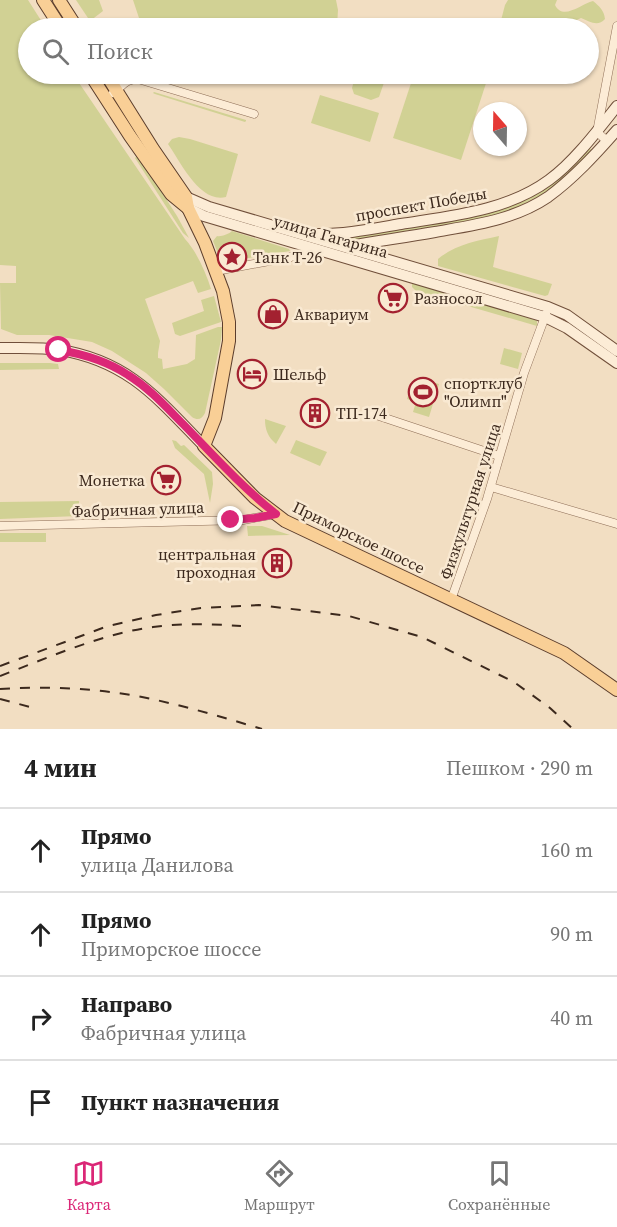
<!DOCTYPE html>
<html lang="ru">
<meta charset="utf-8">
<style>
:root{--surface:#fff;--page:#f6f6f6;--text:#222;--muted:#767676;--line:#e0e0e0;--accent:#db2777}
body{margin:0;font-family:"Source Serif 4",serif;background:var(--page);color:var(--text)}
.compass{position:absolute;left:473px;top:102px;width:54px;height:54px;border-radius:50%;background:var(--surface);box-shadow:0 2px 4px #0004;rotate:340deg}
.stop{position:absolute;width:18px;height:18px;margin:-14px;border:4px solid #db2777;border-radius:50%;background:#fff}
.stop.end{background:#db2777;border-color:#fff;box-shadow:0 2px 6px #0008}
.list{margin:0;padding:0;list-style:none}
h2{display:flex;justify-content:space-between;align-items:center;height:78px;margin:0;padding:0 24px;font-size:26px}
h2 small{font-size:20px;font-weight:400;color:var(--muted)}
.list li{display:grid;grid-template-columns:39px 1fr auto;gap:18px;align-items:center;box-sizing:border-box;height:84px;padding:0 24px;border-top:2px solid var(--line)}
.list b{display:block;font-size:22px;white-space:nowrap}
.list p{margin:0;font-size:20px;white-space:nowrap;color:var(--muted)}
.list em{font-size:20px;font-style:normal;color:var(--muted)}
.icon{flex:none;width:33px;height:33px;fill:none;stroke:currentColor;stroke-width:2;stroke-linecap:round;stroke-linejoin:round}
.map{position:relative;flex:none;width:617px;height:729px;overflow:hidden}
.search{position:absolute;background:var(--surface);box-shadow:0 2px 4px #0004;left:18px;right:18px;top:18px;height:66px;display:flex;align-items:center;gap:15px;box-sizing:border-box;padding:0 21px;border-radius:33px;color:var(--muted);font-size:22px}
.sheet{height:414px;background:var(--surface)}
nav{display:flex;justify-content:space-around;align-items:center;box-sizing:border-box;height:84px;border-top:2px solid var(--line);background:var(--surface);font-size:16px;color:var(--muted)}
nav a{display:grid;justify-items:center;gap:3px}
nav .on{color:var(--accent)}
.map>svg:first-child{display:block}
</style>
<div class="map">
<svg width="617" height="729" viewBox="0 0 617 729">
<rect width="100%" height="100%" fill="#f2dec2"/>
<g fill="#d1d194">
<path d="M0,0h28l14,22 -6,5 1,1h-9v46h45l112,165c12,13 21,34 26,50l-13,4 -5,-12 -48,18 15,42 -2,12v5l4,1 1,10 24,-5 8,-5 1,-24 22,-8h4l-1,13 -16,73c-3,6 -7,8 -13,4l-28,-28 -18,-16 -34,-22 -20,-9 -43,-7h-32l-16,-6 -1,-46h16v-17l-16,-1z"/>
<polygon points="76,0 99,0 103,11 90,21"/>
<polygon points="133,0 336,0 338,10 337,27 336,28 149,28 142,27"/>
<path d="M508,0h49l-2,5c8,16 26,-1 38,-4 6,5 11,9 12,18 -7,8 -15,3 -24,-1l-15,7 -9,-5h-6c-12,11 -29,-8 -38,8h-14l6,-23z"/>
<polygon points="356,74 387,74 379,97 371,100 354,94 352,88"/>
<polygon points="414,74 489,74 461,160 393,138"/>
<polygon points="154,92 246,120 246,121 245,122 155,94 153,93"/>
<polygon points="320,95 379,113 370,142 311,123"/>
<path d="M179,137l11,2 48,15 -12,43c-26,7 -46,-36 -58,-53l4,-5z"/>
<polygon points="589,146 591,150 590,153 561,182 545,193 509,211 485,218 345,241 345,238 507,206"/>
<polygon points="138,155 177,216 189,238 183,233 135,158"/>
<path d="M232,231l57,18 1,2 -64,11 -7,-6 -6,-15 4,-5c4,1 12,-2 15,-5z"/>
<path d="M499,236l-6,31 59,17 -4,11 -3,1 -107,-30v-7c18,-15 39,-18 61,-23z"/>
<polygon points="412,282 535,320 537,321 537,326 416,291 412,287"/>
<polygon points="214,296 221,322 180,336 175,334 172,323 204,311 201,300"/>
<polygon points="504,348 522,353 518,369 500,364"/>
<polygon points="0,363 50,363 58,364 59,369 0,370"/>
<polygon points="422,379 439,384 429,417 413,412 416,402 407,399 412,383 419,385"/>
<path d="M265,419l21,7 -10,18c-8,-7 -11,-14 -11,-25z"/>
<polygon points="172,440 176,441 181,446 184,445 212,472 213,484 210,503 204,474 175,448"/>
<polygon points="296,440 327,452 320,466 290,453"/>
<polygon points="79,501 79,516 0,519 0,502"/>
<polygon points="247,526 262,526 290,535 248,536"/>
<rect x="0" y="533" width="46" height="9"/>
</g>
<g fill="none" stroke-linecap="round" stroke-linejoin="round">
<g stroke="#8e6e57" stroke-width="9">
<g id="street">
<path d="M113,93c10,-7 12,-14 25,-14l116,35"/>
<polyline points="607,141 597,132 617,26"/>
<polyline points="216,271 291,257 316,250"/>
<polyline points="373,414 499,456"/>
<polyline points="491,487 617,524"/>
<polyline points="0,526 243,520 276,514"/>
<polyline points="451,600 487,499 524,373 546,314"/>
</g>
</g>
<g stroke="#704f3a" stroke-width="12">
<g id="secondary">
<polyline points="186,197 209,207 548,307 567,315 617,351"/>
<polyline points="188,208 204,216 545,317 567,328 617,363"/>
<path d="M314,234c29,1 58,-5 87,-10 50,-8 106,-13 148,-44 24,-17 49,-50 68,-74"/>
<path d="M349,246c29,-5 57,-9 86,-14 39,-7 79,-12 113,-35 26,-19 48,-43 69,-67"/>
<path d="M0,348c20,0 41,-1 60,2 69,11 99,50 144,96"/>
</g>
</g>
<g stroke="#5b3d2c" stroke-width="14">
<g id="primary">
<polyline points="43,0 61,28"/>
<polyline points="59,0 77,28"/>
<polyline points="90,74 130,136 171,194 188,208"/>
<polyline points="106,74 153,149 186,197 188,208 205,243 223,291 229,322 229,341 215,418 204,446 255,498 285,521 564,653 617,690"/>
</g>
</g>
<use href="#street" stroke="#fcecd6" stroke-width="8"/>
<use href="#secondary" stroke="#fcecd6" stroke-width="10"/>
<use href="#primary" stroke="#f9cf96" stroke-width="12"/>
<g stroke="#3c291d" stroke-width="2" stroke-dasharray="10 10" stroke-linecap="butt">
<polyline points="0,666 108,626 156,615 201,608 259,605 349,616 422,637 514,682 550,708 573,729"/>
<path d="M0,676c50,-19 101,-42 153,-49 29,-4 59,-3 88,-1"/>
<path d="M0,689c47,-3 95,-1 142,8 40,8 80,20 120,32"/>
<polyline points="0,699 30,707"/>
</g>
</g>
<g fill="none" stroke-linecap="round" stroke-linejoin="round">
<path stroke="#db2777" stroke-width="8" d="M59,350c24,4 48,11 69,25 21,13 38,32 55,49 30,31 59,63 93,90l-21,4 -24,2"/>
</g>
<defs>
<g id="sight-ring" transform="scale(1.5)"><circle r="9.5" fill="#f9e9d2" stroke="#a32130" stroke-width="1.5"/><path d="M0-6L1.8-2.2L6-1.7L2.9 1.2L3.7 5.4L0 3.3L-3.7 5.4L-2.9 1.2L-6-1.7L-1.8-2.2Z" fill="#a32130"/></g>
<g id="supermarket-ring" transform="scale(1.5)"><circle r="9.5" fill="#f9e9d2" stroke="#a32130" stroke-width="1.5"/><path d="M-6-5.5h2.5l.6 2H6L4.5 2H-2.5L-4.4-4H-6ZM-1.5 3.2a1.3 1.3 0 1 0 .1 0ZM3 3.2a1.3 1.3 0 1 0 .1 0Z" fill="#a32130"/></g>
<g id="shop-ring" transform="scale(1.5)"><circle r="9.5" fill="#f9e9d2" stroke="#a32130" stroke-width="1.5"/><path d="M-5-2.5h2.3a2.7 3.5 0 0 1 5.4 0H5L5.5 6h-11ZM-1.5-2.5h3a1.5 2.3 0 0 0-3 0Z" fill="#a32130"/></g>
<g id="hotel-ring" transform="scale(1.5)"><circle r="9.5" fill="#f9e9d2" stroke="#a32130" stroke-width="1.5"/><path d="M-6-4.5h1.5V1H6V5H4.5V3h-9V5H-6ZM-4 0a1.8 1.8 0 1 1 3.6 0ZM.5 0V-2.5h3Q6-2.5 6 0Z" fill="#a32130"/></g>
<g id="stadium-ring" transform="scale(1.5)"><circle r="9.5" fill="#f9e9d2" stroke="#a32130" stroke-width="1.5"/><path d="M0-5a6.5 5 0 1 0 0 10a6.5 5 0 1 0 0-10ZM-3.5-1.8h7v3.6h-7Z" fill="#a32130"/></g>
<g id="building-ring" transform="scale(1.5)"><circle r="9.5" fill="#f9e9d2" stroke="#a32130" stroke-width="1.5"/><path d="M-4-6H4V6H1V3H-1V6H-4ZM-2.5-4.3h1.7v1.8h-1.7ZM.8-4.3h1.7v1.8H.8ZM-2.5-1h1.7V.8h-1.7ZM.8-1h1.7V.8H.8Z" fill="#a32130"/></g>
</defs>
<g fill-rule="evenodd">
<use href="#sight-ring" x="232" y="257"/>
<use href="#supermarket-ring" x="393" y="298"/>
<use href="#shop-ring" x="273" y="314"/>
<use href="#hotel-ring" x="252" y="374"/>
<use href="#stadium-ring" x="423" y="392"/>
<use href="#building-ring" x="315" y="413"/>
<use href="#supermarket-ring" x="166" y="480"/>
<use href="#building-ring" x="277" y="563"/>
</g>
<g text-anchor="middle" stroke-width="5" stroke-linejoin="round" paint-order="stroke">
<g font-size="16" fill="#3c291d" stroke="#f9e9d2">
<text transform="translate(421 204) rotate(-10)" y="6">проспект Победы</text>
<text transform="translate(331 236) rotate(16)" y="6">улица Гагарина</text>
<text transform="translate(470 501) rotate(-72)" y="6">Физкультурная улица</text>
<text transform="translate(138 509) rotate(-2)" y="6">Фабричная улица</text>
<text transform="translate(359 537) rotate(26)" y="6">Приморское шоссе</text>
</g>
<g font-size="16" fill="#3c291d" stroke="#f9e9d2" text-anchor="start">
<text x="253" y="263">Танк Т-26</text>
<text x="414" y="304">Разносол</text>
<text x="294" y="320">Аквариум</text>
<text x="273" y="380">Шельф</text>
<text x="444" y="389">спортклуб<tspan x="444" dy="18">"Олимп"</tspan></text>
<text x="336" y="419">ТП-174</text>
<text x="145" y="486" text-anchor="end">Монетка</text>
<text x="256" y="560" text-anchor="end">центральная<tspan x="256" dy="18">проходная</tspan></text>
</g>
</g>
</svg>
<svg class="compass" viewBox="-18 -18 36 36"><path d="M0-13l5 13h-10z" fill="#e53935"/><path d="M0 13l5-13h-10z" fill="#767676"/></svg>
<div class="stop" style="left:59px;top:350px"></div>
<div class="stop end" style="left:231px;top:520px"></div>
<div class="search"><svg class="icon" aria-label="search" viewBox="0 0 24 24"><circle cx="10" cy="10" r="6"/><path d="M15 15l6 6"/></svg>Поиск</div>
</div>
<section class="sheet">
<h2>4 мин<small>Пешком · 290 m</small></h2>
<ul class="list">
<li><svg class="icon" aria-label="ahead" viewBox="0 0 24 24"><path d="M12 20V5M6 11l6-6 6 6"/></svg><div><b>Прямо</b><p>улица Данилова</p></div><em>160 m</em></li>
<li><svg class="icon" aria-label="ahead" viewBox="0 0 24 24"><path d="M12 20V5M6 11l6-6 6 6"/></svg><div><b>Прямо</b><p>Приморское шоссе</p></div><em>90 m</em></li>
<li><svg class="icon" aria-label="right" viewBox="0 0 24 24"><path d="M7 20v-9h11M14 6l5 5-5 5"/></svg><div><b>Направо</b><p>Фабричная улица</p></div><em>40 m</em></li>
<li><svg class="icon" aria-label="arrive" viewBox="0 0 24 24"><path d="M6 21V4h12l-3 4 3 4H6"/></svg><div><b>Пункт назначения</b></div></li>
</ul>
</section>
<nav>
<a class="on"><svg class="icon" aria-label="map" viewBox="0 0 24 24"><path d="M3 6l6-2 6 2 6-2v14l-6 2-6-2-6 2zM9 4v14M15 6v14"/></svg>Карта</a>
<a><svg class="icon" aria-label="directions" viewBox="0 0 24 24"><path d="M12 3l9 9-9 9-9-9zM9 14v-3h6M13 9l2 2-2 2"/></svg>Маршрут</a>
<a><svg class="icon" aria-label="saved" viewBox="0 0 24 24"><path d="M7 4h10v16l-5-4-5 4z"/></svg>Сохранённые</a>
</nav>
